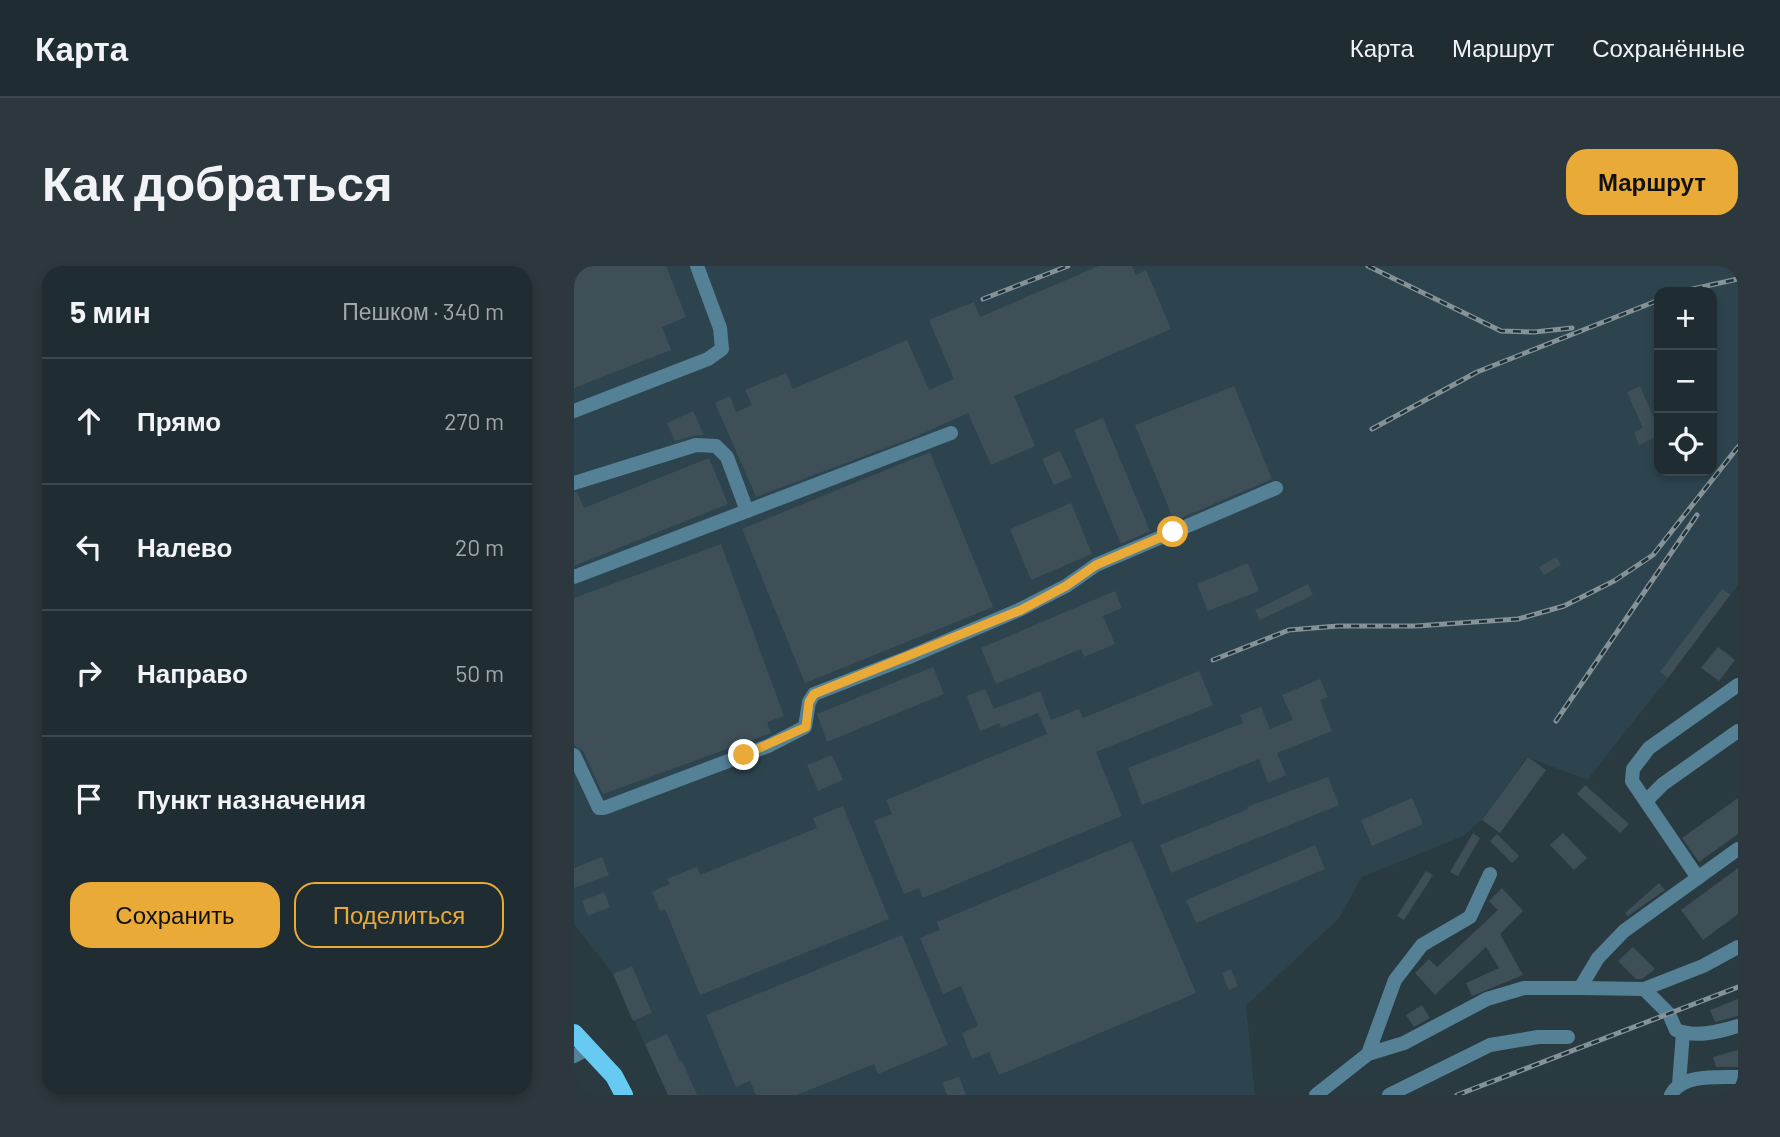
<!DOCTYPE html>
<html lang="ru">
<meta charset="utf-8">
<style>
:root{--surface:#1f2c31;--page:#2c383d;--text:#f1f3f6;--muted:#a1a7ab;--line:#3c484d;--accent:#e9aa38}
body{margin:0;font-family:Barlow,sans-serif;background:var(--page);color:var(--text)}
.controls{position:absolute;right:21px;top:21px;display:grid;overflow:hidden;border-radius:14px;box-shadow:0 4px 10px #0003}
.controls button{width:63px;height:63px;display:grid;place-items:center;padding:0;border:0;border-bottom:2px solid var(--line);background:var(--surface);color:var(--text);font:35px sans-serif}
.stop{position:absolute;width:21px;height:21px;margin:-16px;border:5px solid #e9aa38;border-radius:50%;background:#fff}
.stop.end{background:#e9aa38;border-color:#fff;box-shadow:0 2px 7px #0008}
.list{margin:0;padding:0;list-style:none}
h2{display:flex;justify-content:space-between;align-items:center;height:91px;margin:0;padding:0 28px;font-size:30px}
h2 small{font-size:23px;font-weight:400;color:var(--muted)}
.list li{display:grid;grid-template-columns:46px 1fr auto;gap:21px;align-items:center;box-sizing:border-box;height:126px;padding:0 28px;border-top:2px solid var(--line)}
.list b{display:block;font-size:26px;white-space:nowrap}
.list em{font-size:23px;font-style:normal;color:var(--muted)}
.actions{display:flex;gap:14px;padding:21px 28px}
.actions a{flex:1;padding:16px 0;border:2px solid var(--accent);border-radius:21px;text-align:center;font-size:24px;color:var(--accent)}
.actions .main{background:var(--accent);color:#111}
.icon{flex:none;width:38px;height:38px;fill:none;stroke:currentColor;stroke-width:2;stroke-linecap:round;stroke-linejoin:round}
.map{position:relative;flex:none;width:1164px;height:829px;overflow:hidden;border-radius:21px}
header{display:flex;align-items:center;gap:42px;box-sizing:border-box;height:98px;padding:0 35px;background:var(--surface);border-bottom:2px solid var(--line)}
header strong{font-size:33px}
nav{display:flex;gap:38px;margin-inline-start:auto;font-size:24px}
.intro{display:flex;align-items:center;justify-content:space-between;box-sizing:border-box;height:168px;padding:0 42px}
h1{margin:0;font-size:49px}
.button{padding:18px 32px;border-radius:21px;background:var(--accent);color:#111;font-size:24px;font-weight:700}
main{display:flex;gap:42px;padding:0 42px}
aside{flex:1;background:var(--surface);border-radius:21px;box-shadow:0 4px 10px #0003}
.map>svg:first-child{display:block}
</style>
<header>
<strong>Карта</strong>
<nav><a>Карта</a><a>Маршрут</a><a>Сохранённые</a></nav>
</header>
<div class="intro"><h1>Как добраться</h1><a class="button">Маршрут</a></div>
<main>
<aside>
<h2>5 мин<small>Пешком · 340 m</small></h2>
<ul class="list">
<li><svg class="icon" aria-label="ahead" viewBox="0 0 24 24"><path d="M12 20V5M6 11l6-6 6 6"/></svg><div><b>Прямо</b></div><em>270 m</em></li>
<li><svg class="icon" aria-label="left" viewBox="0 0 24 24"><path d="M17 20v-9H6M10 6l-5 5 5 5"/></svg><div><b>Налево</b></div><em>20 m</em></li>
<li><svg class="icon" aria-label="right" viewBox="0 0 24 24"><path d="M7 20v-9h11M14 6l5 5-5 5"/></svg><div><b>Направо</b></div><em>50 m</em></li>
<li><svg class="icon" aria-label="arrive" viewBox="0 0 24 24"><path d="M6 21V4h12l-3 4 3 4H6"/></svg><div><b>Пункт назначения</b></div></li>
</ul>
<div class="actions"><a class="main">Сохранить</a><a>Поделиться</a></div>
</aside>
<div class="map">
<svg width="1164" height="829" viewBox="0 0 1164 829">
<rect width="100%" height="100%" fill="#293a41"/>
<path fill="#2d444f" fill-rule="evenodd" d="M0,0h1164v319l-70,93 -81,102 -60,-23 -45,63 -19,16 -101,41 -23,41 -93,88 9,89h-587l-55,-121 -39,-50zM1085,26h53v179h-53z"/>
<g fill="#3e4f57">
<polygon points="0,0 92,0 112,51 88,61 97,84 0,122"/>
<polygon points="525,0 558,0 562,9 572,4 597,63 440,130 461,180 417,199 394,147 343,170 182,231 141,137 156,130 162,146 178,139 171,124 212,107 219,123 333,74 355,124 380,113 355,54 400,36 406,51"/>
<polygon points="660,120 698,213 600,255 561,159"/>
<polygon points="1066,120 1085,164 1085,170 1065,179 1060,166 1069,162 1053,126"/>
<polygon points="119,145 130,169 119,170 101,175 93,157"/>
<polygon points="529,152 576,265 547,278 500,164"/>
<polygon points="486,185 498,211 480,219 468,193"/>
<polygon points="356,186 419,341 231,417 168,263"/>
<polygon points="135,192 154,238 0,300 0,226 3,226 10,242"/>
<polygon points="497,237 518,288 457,314 436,263"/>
<polygon points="147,278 210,450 193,456 197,467 29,528 9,485 0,479 0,332"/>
<polygon points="982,291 987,299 970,309 965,301"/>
<polygon points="674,297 685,325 634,345 623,318"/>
<polygon points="734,318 739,329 686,354 681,344"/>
<polygon points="1148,323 1156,329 1094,412 1086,406"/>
<polygon points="541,325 548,342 529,350 541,378 510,391 507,383 422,418 407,382"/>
<polygon points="1144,381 1161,394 1145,415 1127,402"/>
<polygon points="359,401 370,428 253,476 243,448"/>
<polygon points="625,405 639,439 522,486 548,550 349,632 345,622 330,628 300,555 318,548 312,534 473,468 464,447 427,462 425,457 406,465 393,430 411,423 420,443 466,425 477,454 505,443 509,452"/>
<polygon points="746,413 754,431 746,434 758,465 703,487 712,509 694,517 685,493 568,539 554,502 669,457 666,449 687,441 696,463 719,454 708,429"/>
<polygon points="258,489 269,514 244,525 233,499"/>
<polygon points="954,491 972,504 926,567 908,554"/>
<polygon points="754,511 765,539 597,607 586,579 674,543 673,541"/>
<polygon points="1011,519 1055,558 1046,567 1003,528"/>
<polygon points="838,532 849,558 798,580 787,554"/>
<polygon points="1164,532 1164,568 1125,596 1108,572"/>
<polygon points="269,540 315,653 126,729 91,643 86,645 78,626 96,618 93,613 123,601 126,609 243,562 239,552"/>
<polygon points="899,567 906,572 884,610 876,606"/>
<polygon points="989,567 1013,592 1000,604 976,579"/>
<polygon points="923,568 945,590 938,597 916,575"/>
<polygon points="558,575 622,727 425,809 415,786 398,793 388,767 404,760 387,720 369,728 346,672 366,664 363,656"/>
<polygon points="741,579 751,603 622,657 612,634"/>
<polygon points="28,591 35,609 0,622 0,602"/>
<polygon points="1164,602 1164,648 1129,674 1107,644"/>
<polygon points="852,605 859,609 830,654 823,650"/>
<polygon points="1085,617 1091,624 1054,650 1051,647"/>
<polygon points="928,622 949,645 926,668 949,709 898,730 892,717 925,702 912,681 861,729 841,707 855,693 863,701 924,644 915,635"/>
<polygon points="30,626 36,641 14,650 8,635"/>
<polygon points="328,669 374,779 304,808 300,798 223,829 182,829 176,815 162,821 132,749"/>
<polygon points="1059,681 1081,703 1068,713 1062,713 1044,695"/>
<polygon points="58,700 78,747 59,755 39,708"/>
<polygon points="657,703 664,720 655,724 648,707"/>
<polygon points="1164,733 1164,750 1141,756 1136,744"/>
<polygon points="848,739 856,752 840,761 832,749"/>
<polygon points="93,768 106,796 108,795 123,829 94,829 71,778"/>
<polygon points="1164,784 1164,801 1142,801 1139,791"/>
<polygon points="385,811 392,829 373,829 368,817"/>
</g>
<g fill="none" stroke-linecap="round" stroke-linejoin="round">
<g stroke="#548195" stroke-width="14">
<polyline points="0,145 134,93 148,83 146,62 123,0"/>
<polyline points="0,217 122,179 142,180 153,191 173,245"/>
<polyline points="0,311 377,167"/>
<polyline points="0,489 25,542 30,542 194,480 231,461 235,436 240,428 335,391 447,343 492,320 522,299 702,222"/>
<polyline points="1072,535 1089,518 1164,465"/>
<polyline points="1124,612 1058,515 1059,503 1075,482 1164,419"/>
<path d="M1006,722l64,1 25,25 7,16c19,8 43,2 62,-4"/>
<polyline points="1070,723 1129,700 1164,681"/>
<polyline points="794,788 821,714 848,679 896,651 916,608"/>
<polyline points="0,790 13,783"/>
<polyline points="1105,818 1109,767"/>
<polyline points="742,829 794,788 830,777 913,733 950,722 1006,722 1024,692 1050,665 1164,583"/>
<polyline points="815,829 916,779 964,771 994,771"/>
<path d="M1097,829c10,-21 46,-18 67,-18"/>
</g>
<polyline stroke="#66caf3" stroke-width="18" points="0,767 40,810 50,829"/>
<g stroke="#859298" stroke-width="5">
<g id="rail">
<polyline points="794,0 927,65 960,66 998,62"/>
<polyline points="1105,26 1164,13"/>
<polyline points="409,33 494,0"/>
<polyline points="798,163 903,106 1085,34"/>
<polyline points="639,394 715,364 764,360 842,360 944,353 990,340 1040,315 1079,289 1164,181"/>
<polyline points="982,455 1123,249"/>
<polyline points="883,829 1164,721"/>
</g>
</g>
<use href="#rail" stroke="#1f3037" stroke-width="2.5" stroke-dasharray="8" stroke-linecap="butt"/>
</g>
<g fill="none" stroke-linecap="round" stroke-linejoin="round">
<polyline stroke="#e9aa38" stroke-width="9" points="170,489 232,461 235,436 240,428 447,344 492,320 522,299 599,266"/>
</g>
</svg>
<div class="controls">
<button>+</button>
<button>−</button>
<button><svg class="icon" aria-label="locate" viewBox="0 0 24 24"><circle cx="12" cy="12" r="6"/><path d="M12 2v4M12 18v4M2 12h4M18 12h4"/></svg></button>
</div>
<div class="stop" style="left:599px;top:266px"></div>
<div class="stop end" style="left:170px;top:489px"></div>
</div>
</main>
